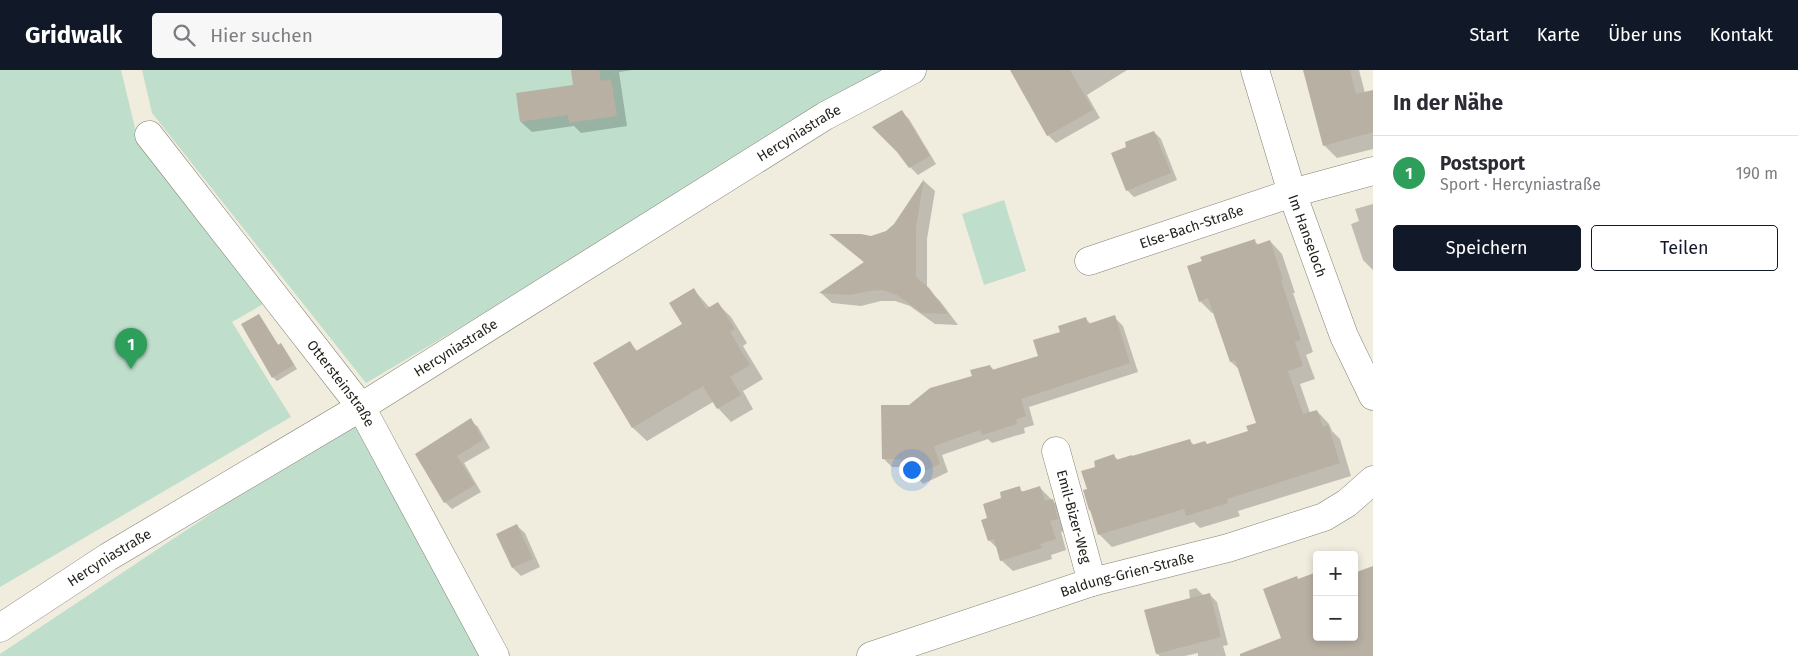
<!DOCTYPE html>
<html lang="de">
<meta charset="utf-8">
<style>
:root{--surface:#fff;--page:#f7f7f7;--text:#2b2b33;--muted:#7c7c81;--line:#e1e1e2;--accent:#111827}
body{margin:0;font-family:"Fira Sans",sans-serif;background:var(--page);color:var(--text)}
.controls{position:absolute;right:15px;bottom:15px;display:grid;overflow:hidden;border-radius:5px;box-shadow:0 2px 8px #0003}
.controls button{width:45px;height:45px;display:grid;place-items:center;padding:0;border:0;border-bottom:1px solid var(--line);background:var(--surface);color:var(--text);font:25px sans-serif}
.you{position:absolute;left:911px;top:399px;width:18px;height:18px;margin:-12px;border:4px solid #fff;border-radius:50%;background:#1a73e8;box-shadow:0 0 0 8px #1a73e833}
.badge{display:grid;place-items:center;width:32px;height:32px;border-radius:50%;background:var(--accent);color:#fff;font-size:16px;font-weight:700}
.pin{position:absolute;translate:-50% -41px;filter:drop-shadow(0 1px 2px #0008)}
.pin::after{content:'';position:absolute;top:26px;width:18px;height:15px;background:inherit;clip-path:polygon(0 0,100% 0,50% 100%)}
.list{margin:0;padding:0;list-style:none}
h2{display:flex;justify-content:space-between;align-items:center;height:65px;margin:0;padding:0 20px;font-size:21px}
h2 small{font-size:16px;font-weight:400;color:var(--muted)}
.list li{display:grid;grid-template-columns:32px 1fr auto;gap:15px;align-items:center;box-sizing:border-box;height:75px;padding:0 20px;border-top:1px solid var(--line)}
.list b{display:block;font-size:19px;white-space:nowrap}
.list p{margin:0;font-size:16px;white-space:nowrap;color:var(--muted)}
.list em{font-size:16px;font-style:normal;color:var(--muted)}
.actions{display:flex;gap:10px;padding:15px 20px}
.actions a{flex:1;padding:11px 0;border:1px solid var(--accent);border-radius:5px;text-align:center;font-size:18px;color:var(--accent)}
.actions .main{background:var(--accent);color:#fff}
.icon{flex:none;width:28px;height:28px;fill:none;stroke:currentColor;stroke-width:2;stroke-linecap:round;stroke-linejoin:round}
.map{position:relative;flex:none;width:1373px;height:586px;overflow:hidden}
header{display:flex;align-items:center;gap:30px;box-sizing:border-box;height:70px;padding:0 25px;background:var(--accent);color:#fff}
header strong{font-size:24px}
nav{display:flex;gap:28px;margin-inline-start:auto;font-size:18px}
.search{width:350px;height:45px;background:var(--page);display:flex;align-items:center;gap:12px;box-sizing:border-box;padding:0 18px;border-radius:5px;color:var(--muted);font-size:19px}
main{display:flex}
aside{flex:1;background:var(--surface)}
.map>svg:first-child{display:block}
</style>
<header>
<strong>Gridwalk</strong>
<div class="search"><svg class="icon" aria-label="search" viewBox="0 0 24 24"><circle cx="10" cy="10" r="6"/><path d="M15 15l6 6"/></svg>Hier suchen</div>
<nav><a>Start</a><a>Karte</a><a>Über uns</a><a>Kontakt</a></nav>
</header>
<main>
<div class="map">
<svg width="1373" height="586" viewBox="0 0 1373 586">
<rect width="100%" height="100%" fill="#f0ecde"/>
<g fill="#bfdfcc">
<polygon points="0,0 121,0 137,66 265,233 232,252 291,347 0,517"/>
<polygon points="142,0 896,0 366,313 152,43"/>
<polygon points="1004,130 1026,201 984,215 962,144"/>
<polygon points="358,346 485,586 0,586 0,584"/>
</g>
<g fill="#0003">
<polygon points="572,0 632,0 619,2 627,56 581,63 574,56 532,62 521,52 574,16"/>
<polygon points="1023,0 1127,0 1087,25 1100,48 1056,73 1048,65"/>
<polygon points="1304,0 1359,0 1365,23 1373,21 1373,79 1337,88 1324,75"/>
<polygon points="902,42 909,49 936,94 918,105 910,97"/>
<polygon points="1154,62 1161,69 1177,110 1134,127 1127,120 1128,78"/>
<polygon points="924,111 935,121 927,169 927,218 940,231 958,255 935,254 910,236 895,231 881,231 861,236 832,233 821,223 865,193 832,165 871,167 887,162 895,155"/>
<polygon points="1373,134 1373,200 1363,190 1351,154 1359,151 1355,139"/>
<polygon points="1254,171 1259,175 1270,171 1282,184 1295,223 1293,223 1313,282 1306,285 1315,309 1300,314 1310,343 1317,341 1329,354 1332,361 1340,369 1351,406 1238,441 1240,446 1200,458 1194,452 1112,477 1099,464 1092,443 1090,440 1088,420 1097,398 1114,386 1118,390 1190,371 1194,375 1208,375 1249,362 1257,353 1240,300 1231,292 1214,243 1212,243 1200,231"/>
<polygon points="694,220 710,238 718,234 731,247 747,273 743,276 763,309 743,321 753,339 731,352 718,338 713,332 647,371 633,358 595,294 630,273 638,282 683,254"/>
<polygon points="259,245 279,276 281,275 284,278 297,299 277,311 273,307"/>
<polygon points="1114,247 1123,256 1138,302 1029,337 1034,355 1024,358 1025,363 992,373 988,369 942,385 948,402 923,414 907,397 892,397 883,388 910,336 973,307 990,296 994,300 1039,287 1061,263 1086,249 1091,254"/>
<polygon points="470,350 478,357 490,378 464,393 481,422 452,439 445,432 416,384"/>
<polygon points="1019,418 1024,423 1040,418 1064,442 1069,460 1061,462 1066,480 1051,485 1052,489 1013,501 1001,490 998,479 989,470 989,449 1003,429"/>
<polygon points="517,456 525,463 540,497 521,506 513,498 498,465"/>
<polygon points="1196,518 1204,526 1209,524 1217,532 1228,575 1223,576 1226,586 1198,586 1198,583 1185,586 1160,586 1157,584 1190,529 1189,520"/>
</g>
<g fill="#b9b0a4">
<polygon points="571,0 599,0 601,11 611,9 617,46 569,53 568,45 520,52 516,23 573,15"/>
<polygon points="1010,0 1070,0 1093,40 1047,66"/>
<polygon points="1303,0 1350,0 1356,24 1373,20 1373,62 1323,76"/>
<polygon points="902,40 930,86 909,98 897,82 872,57"/>
<polygon points="1154,61 1171,103 1126,121 1111,83 1126,77 1125,72"/>
<polygon points="924,109 916,157 916,207 929,218 948,244 922,243 897,225 883,220 870,221 850,225 819,223 864,192 829,164 861,164 871,166 886,161 894,154"/>
<polygon points="1255,169 1256,175 1270,170 1283,210 1281,211 1301,270 1295,272 1303,296 1288,301 1303,344 1317,340 1323,357 1328,355 1340,393 1227,429 1228,433 1186,446 1184,439 1098,465 1090,440 1089,440 1083,420 1087,419 1081,401 1095,397 1094,391 1114,384 1116,390 1132,385 1132,386 1190,369 1192,375 1205,371 1207,374 1248,361 1246,356 1256,353 1235,290 1230,292 1208,228 1199,232 1187,196 1202,191 1200,187"/>
<polygon points="694,218 706,239 718,232 735,259 730,262 750,295 730,307 741,325 717,339 703,316 632,358 593,293 630,271 636,281 682,254 669,233"/>
<polygon points="259,244 278,275 281,273 294,295 272,308 241,254"/>
<polygon points="1115,245 1130,293 1021,329 1026,346 1016,349 1017,354 982,365 980,360 934,376 940,394 913,406 901,393 901,389 882,389 881,335 909,335 930,318 972,306 970,300 990,295 992,300 1038,286 1033,270 1060,262 1058,256 1086,247 1088,254"/>
<polygon points="471,348 483,370 457,386 475,415 444,433 415,384"/>
<polygon points="1020,416 1021,422 1040,416 1045,431 1053,429 1058,449 1050,451 1056,469 1040,474 1042,478 1000,491 994,469 988,471 981,450 987,448 983,434 1001,428 1000,422"/>
<polygon points="517,454 533,489 512,498 496,464"/>
<polygon points="1373,496 1373,586 1240,586 1240,584 1281,568 1263,519 1297,506 1298,509 1317,502 1317,567 1354,567 1354,503"/>
<polygon points="1210,523 1221,567 1156,584 1144,540"/>
</g>
<g fill="none" stroke-linecap="round" stroke-linejoin="round">
<g stroke="#838073" stroke-width="29">
<g id="minor">
<path id="s1" d="M1255,0l37,123 52,143 29,60"/>
<path id="s2" d="M149,65l212,272 134,249"/>
<path id="s3" d="M1089,191l203,-68 81,-22"/>
<path id="s4" d="M1056,381l36,131"/>
<path id="s5" d="M0,558l108,-71 253,-150 464,-291 87,-46"/>
<path id="s6" d="M871,586l221,-74 136,-34 96,-31 23,-14 26,-23"/>
</g>
</g>
<use href="#minor" stroke="#fff" stroke-width="28"/>
</g>
<g text-anchor="middle" stroke-width="4" stroke-linejoin="round" paint-order="stroke">
<g font-size="14" fill="#201f19" stroke="#fff">
<text dy="5" stroke="none"><textPath href="#s5" startOffset="940">Hercyniastraße</textPath></text>
<text dy="5" stroke="none"><textPath href="#s3" startOffset="108">Else-Bach-Straße</textPath></text>
<text dy="5" stroke="none"><textPath href="#s1" startOffset="174">Im Hanseloch</textPath></text>
<text dy="5" stroke="none"><textPath href="#s5" startOffset="535">Hercyniastraße</textPath></text>
<text dy="5" stroke="none"><textPath href="#s2" startOffset="314">Ottersteinstraße</textPath></text>
<text dy="5" stroke="none"><textPath href="#s4" startOffset="68">Emil-Bizer-Weg</textPath></text>
<text dy="5" stroke="none"><textPath href="#s5" startOffset="130">Hercyniastraße</textPath></text>
<text dy="5" stroke="none"><textPath href="#s6" startOffset="269">Baldung-Grien-Straße</textPath></text>
</g>
</g>
</svg>
<div class="controls">
<button>+</button>
<button>−</button>
</div>
<div class="you"></div>
<div class="pin badge" style="left:131px;top:299px;background:#2e9e5b">1</div>
</div>
<aside>
<h2>In der Nähe<small></small></h2>
<ul class="list">
<li><span class="badge" style="background:#2e9e5b">1</span><div><b>Postsport</b><p>Sport · Hercyniastraße</p></div><em>190 m</em></li>
</ul>
<div class="actions"><a class="main">Speichern</a><a>Teilen</a></div>
</aside>
</main>
